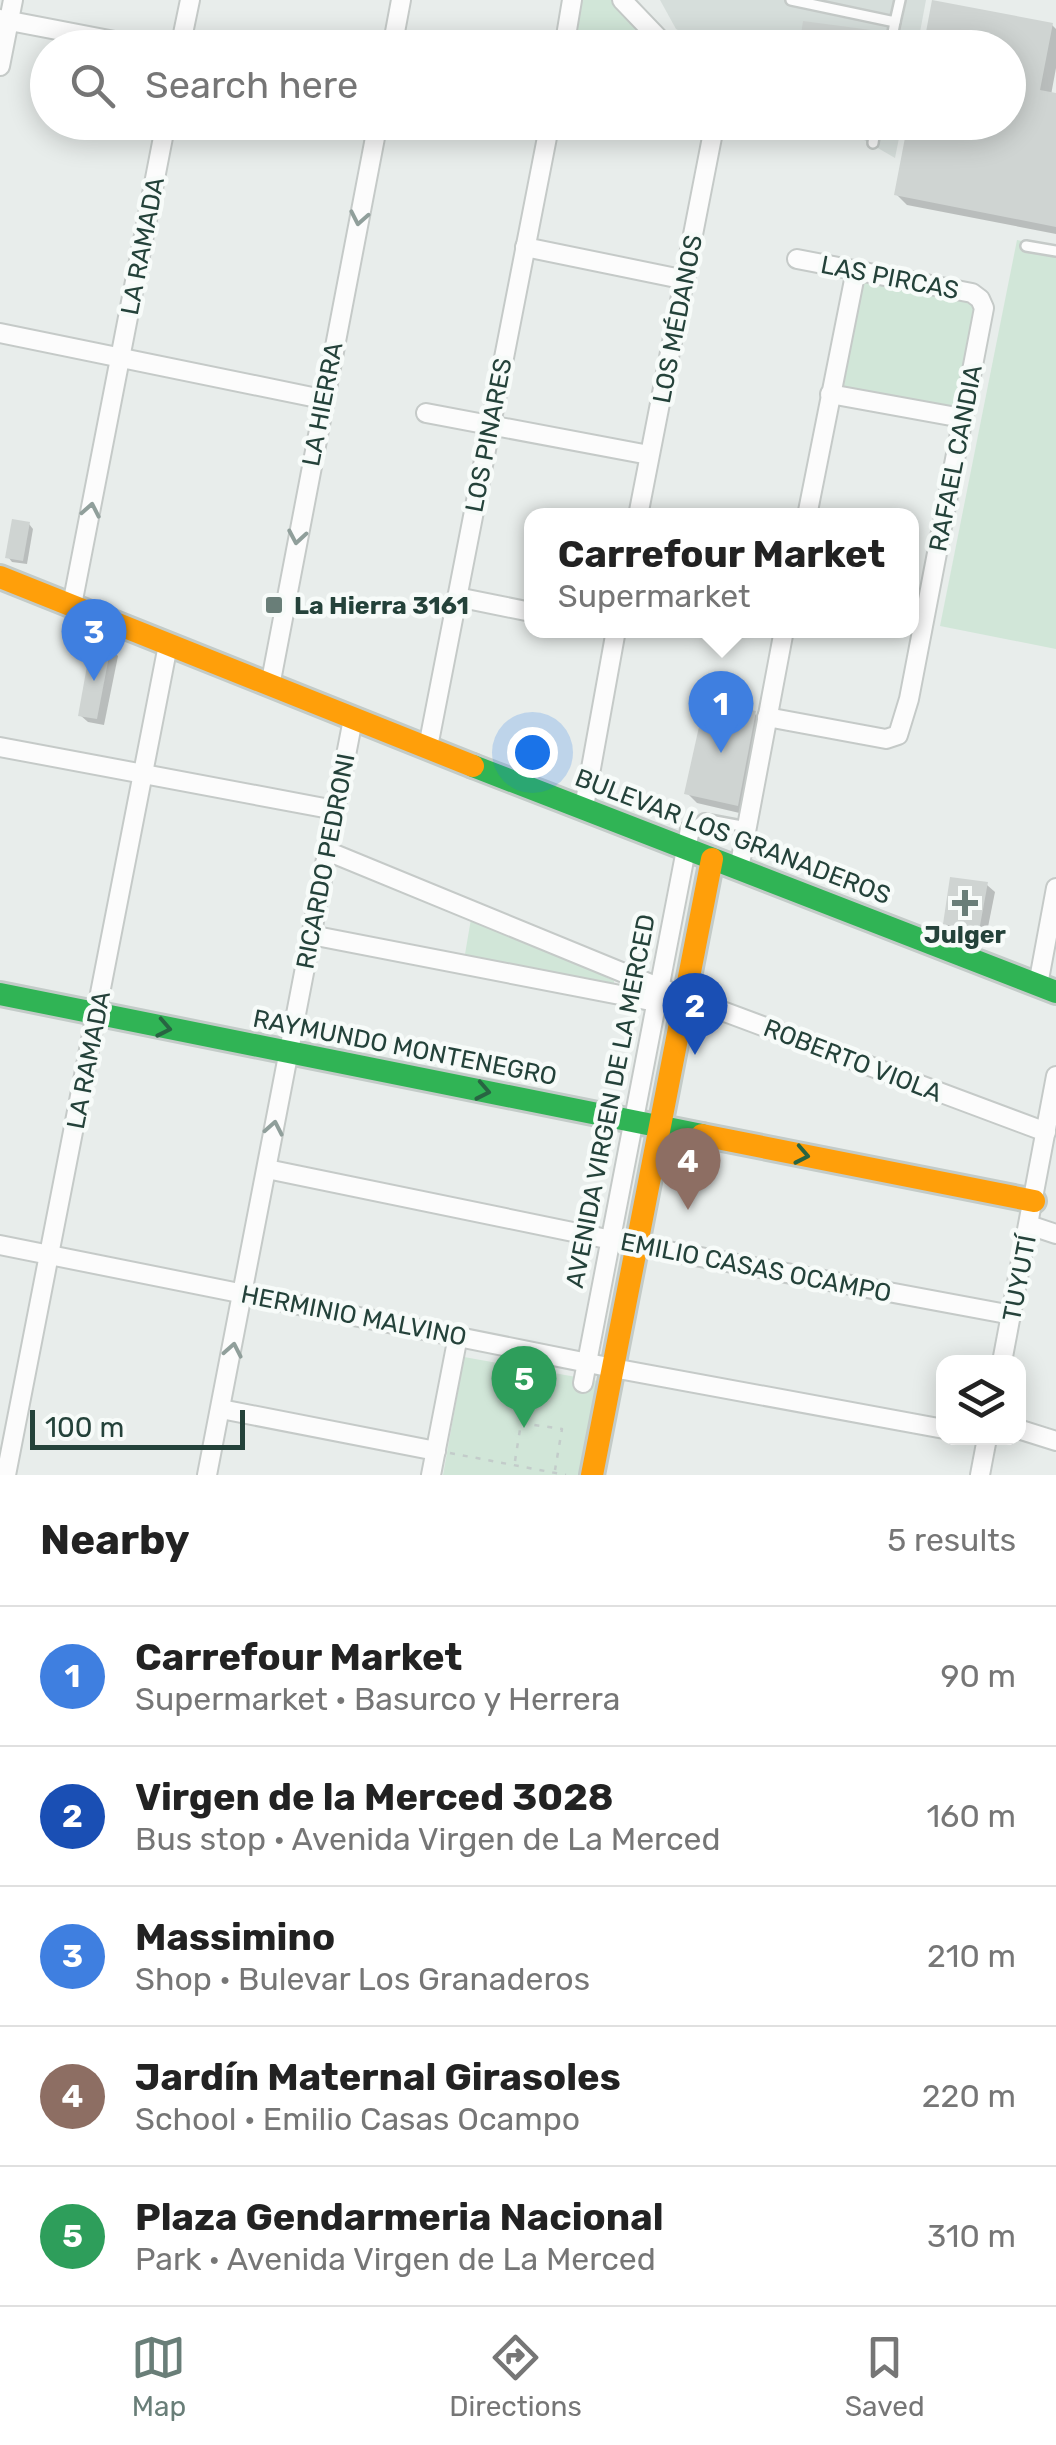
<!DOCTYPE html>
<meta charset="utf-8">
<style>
:root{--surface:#fff;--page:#f6f6f6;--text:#222;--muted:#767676;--line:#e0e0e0;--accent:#697e78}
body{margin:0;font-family:Rubik,sans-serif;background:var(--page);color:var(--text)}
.controls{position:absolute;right:30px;bottom:30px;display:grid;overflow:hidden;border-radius:20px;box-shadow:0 5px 25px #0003}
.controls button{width:90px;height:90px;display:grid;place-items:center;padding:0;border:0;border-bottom:2px solid var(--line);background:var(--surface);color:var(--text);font:50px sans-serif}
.scale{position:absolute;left:30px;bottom:25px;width:215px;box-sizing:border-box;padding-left:10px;border:5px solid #24423a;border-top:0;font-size:28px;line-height:35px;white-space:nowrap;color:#24423a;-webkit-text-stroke:8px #f7fbf9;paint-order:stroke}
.you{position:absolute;left:532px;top:752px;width:35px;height:35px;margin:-25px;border:8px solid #fff;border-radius:50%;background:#1a73e8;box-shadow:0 0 0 15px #1a73e833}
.badge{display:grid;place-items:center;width:65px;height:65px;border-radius:50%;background:var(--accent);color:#fff;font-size:32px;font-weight:700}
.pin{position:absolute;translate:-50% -82px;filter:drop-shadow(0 2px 5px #0008)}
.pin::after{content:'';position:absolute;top:52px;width:35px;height:30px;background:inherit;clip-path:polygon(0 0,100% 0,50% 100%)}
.popup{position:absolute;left:524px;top:508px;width:395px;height:130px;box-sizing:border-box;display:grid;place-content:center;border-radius:20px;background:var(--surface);filter:drop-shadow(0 2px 8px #0005);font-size:32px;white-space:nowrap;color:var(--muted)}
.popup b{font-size:38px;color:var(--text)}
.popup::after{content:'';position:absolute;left:50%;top:100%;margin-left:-20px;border:20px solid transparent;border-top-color:var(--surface)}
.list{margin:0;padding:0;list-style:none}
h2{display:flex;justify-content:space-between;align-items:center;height:130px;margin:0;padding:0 40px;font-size:42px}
h2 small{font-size:32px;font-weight:400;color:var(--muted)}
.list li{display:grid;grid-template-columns:65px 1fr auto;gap:30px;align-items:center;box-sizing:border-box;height:140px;padding:0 40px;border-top:2px solid var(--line)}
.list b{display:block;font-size:38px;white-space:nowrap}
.list p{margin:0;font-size:32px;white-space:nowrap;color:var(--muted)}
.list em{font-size:32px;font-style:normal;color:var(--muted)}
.icon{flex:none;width:55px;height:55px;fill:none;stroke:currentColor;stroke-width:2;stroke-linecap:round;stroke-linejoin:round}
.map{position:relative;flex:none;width:1056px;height:1475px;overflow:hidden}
.search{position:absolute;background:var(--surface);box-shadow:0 5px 25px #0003;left:30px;right:30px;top:30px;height:110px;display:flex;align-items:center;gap:25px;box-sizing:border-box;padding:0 35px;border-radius:55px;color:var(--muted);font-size:38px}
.sheet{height:830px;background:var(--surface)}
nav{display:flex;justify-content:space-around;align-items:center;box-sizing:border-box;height:140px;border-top:2px solid var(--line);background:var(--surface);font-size:28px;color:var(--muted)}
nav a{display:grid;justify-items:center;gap:5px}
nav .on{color:var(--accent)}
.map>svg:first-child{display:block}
</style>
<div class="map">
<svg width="1056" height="1475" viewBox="0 0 1056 1475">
<rect width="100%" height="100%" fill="#e8edeb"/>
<g fill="#d6dedb">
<polygon points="660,0 926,0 917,48 708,47 676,29"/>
<polygon points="835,123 902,123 895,158"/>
</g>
<g fill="#d1e6d8">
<polygon points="580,0 612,0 658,47 571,48"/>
<polygon points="1017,240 1056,248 1056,649 940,626"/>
<polygon points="854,270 980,299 962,418 830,394"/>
<polygon points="472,913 614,981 614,987 464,960"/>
<polygon points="464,1357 604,1382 587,1475 443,1475"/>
</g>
<g fill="#0003">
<polygon points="1052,25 1056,29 1056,68 1051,95 1056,96 1056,234 907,205 897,195 1008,122"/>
<polygon points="870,33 877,40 877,48 802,48"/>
<polygon points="29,524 33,529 27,564 12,562 8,557"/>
<polygon points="110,648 118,656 104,725 88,722 80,715"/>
<polygon points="755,714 765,724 748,815 697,803 687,793"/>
<polygon points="987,885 995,892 986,937 953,931 945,923"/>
</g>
<g fill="#cfd4d2">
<polygon points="932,0 1053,23 1040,90 1056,93 1056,227 894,195 908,122 1008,122 1008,48 923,48"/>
<polygon points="803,21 871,30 869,48 799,48"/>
<polygon points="12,519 30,522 23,561 5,558"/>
<polygon points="92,638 111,646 97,719 78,716"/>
<polygon points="705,700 756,711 738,806 684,794"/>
<polygon points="950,877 988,882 979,931 943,924"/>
</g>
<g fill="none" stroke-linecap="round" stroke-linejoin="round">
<g stroke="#c5cac8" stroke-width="14">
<g id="lane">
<polyline points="791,0 895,22 900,0"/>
<polyline points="890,48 895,22"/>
<polyline points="873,143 876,122"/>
<polyline points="1026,246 1056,251"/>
<polyline points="695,833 698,824 704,819 747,827"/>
</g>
</g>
<g stroke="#c5cac8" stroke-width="22">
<g id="street">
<polyline points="622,0 668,48"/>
<polyline points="0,19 151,48"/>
<polyline points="180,48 190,0"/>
<polyline points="392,48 401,0"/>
<polyline points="564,48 572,0"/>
<polyline points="0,66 13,0"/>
<polyline points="525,247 686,280"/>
<polyline points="0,333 322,399"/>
<polyline points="830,394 962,418"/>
<polyline points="426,413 649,455"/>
<polyline points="638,516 715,122"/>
<polyline points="807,516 856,270"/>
<polyline points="457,597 531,612"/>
<polyline points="72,605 166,122"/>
<polyline points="270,686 378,122"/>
<polyline points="767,717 886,739 898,735 909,699 984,308 980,299 972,293 797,259"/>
<polyline points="0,747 335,810"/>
<polyline points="428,747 550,122"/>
<polyline points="584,807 616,630"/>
<polyline points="327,851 658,987 1046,1132"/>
<polyline points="739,869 784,630"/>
<polyline points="311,935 656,1002 681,1010"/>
<polyline points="1038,985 1056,888"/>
<polyline points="267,1169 636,1245 1012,1315"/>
<polyline points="1029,1225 1056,1234"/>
<polyline points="0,1245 613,1368 944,1429"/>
<polyline points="1002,1362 1056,1076"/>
<polyline points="583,1383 690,829"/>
<polyline points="221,1409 436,1451"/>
<polyline points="1018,1429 1056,1441"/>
<polyline points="6,1475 168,645"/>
<polyline points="207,1475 353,719"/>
<polyline points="431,1475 458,1336"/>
<polyline points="980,1475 987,1438"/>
</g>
</g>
<g stroke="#c3cbc8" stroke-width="28">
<g id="fast">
<polyline points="473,766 1056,992"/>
<polyline points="0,994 702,1135"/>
</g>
</g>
<g stroke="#c3cbc8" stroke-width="28">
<g id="slow">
<polyline points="0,577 473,766"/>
<polyline points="702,1135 1034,1201"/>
<polyline points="592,1475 712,859"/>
</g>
</g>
<g stroke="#c3ccca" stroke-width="2.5" stroke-dasharray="5 8" stroke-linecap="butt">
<polyline points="450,1453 566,1475"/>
<polyline points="515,1461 521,1423 562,1429 555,1470"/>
</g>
<use href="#lane" stroke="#fcfcfc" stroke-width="9"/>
<use href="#street" stroke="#fcfcfc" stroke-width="18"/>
<use href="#fast" stroke="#30b455" stroke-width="22"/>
<use href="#slow" stroke="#ff9f0a" stroke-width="22"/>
</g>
<defs><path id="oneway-chevron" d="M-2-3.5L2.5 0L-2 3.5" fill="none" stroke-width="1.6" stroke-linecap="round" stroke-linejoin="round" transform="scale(2.5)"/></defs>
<g stroke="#909f9b">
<use href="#oneway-chevron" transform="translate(359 218) rotate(101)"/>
<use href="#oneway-chevron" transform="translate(91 510) rotate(-79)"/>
<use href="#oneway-chevron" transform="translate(297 537) rotate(100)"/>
<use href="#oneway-chevron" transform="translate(274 1128) rotate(-79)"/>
<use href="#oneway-chevron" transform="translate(233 1350) rotate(-79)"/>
</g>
<g stroke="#286442">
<use href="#oneway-chevron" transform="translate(164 1028) rotate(11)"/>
<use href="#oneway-chevron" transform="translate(483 1091) rotate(11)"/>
<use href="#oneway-chevron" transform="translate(802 1155) rotate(11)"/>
</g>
<g fill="#697e78" stroke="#f7fbf9" stroke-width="4">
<rect x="264" y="595" width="20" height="20" rx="5"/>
<path d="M960 888h10v10h10v10h-10v10h-10v-10h-10v-10h10z"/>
</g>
<g text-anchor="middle" stroke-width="9" stroke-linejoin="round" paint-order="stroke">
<g font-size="25" fill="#24423a" stroke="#f7fbf9">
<text transform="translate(142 246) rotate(-79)" y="9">LA RAMADA</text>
<text transform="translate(890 277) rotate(11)" y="9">LAS PIRCAS</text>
<text transform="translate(677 319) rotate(-79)" y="9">LOS MÉDANOS</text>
<text transform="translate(322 404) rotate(-79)" y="9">LA HIERRA</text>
<text transform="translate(488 435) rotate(-79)" y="9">LOS PINARES</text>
<text transform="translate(955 458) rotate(-79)" y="9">RAFAEL CANDIA</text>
<text transform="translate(733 836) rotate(21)" y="9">BULEVAR LOS GRANADEROS</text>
<text transform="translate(325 861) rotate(-79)" y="9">RICARDO PEDRONI</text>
<text transform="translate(405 1047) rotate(11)" y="9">RAYMUNDO MONTENEGRO</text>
<text transform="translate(88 1060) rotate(-79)" y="9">LA RAMADA</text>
<text transform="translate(853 1060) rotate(21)" y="9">ROBERTO VIOLA</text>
<text transform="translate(610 1101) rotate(-79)" y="9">AVENIDA VIRGEN DE LA MERCED</text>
<text transform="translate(756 1267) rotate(11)" y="9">EMILIO CASAS OCAMPO</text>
<text transform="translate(1019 1278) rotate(-79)" y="9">TUYUTÍ</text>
<text transform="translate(354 1315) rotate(11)" y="9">HERMINIO MALVINO</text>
</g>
<g font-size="25" font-weight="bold" fill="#24423a" stroke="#f7fbf9" text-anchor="start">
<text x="294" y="614">La Hierra 3161</text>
<text x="965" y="943" text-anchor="middle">Julger</text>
</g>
</g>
</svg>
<div class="controls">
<button><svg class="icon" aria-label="layers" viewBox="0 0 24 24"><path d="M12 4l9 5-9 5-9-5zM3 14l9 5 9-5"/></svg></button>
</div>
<div class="scale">100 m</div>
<div class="you"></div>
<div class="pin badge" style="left:721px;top:753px;background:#3f7fe0">1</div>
<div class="popup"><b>Carrefour Market</b>Supermarket</div>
<div class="pin badge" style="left:695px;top:1055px;background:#1a4fb4">2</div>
<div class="pin badge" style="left:94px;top:681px;background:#3f7fe0">3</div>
<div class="pin badge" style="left:688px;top:1210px;background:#8d6e63">4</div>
<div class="pin badge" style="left:524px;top:1428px;background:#2e9e5b">5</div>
<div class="search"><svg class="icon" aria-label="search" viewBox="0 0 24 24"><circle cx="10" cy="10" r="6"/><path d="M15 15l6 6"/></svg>Search here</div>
</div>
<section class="sheet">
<h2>Nearby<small>5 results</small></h2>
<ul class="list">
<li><span class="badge" style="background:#3f7fe0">1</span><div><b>Carrefour Market</b><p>Supermarket · Basurco y Herrera</p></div><em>90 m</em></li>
<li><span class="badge" style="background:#1a4fb4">2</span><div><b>Virgen de la Merced 3028</b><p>Bus stop · Avenida Virgen de La Merced</p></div><em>160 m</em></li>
<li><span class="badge" style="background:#3f7fe0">3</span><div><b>Massimino</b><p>Shop · Bulevar Los Granaderos</p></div><em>210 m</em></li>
<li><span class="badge" style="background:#8d6e63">4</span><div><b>Jardín Maternal Girasoles</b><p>School · Emilio Casas Ocampo</p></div><em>220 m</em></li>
<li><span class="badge" style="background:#2e9e5b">5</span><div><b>Plaza Gendarmeria Nacional</b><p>Park · Avenida Virgen de La Merced</p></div><em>310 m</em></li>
</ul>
</section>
<nav>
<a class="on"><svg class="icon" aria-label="map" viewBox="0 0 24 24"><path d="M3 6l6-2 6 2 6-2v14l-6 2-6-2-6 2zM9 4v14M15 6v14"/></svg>Map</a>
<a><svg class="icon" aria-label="directions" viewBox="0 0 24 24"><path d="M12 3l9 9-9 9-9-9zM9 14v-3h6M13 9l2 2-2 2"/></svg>Directions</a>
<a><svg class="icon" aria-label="saved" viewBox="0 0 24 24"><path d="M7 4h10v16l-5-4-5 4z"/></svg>Saved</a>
</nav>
